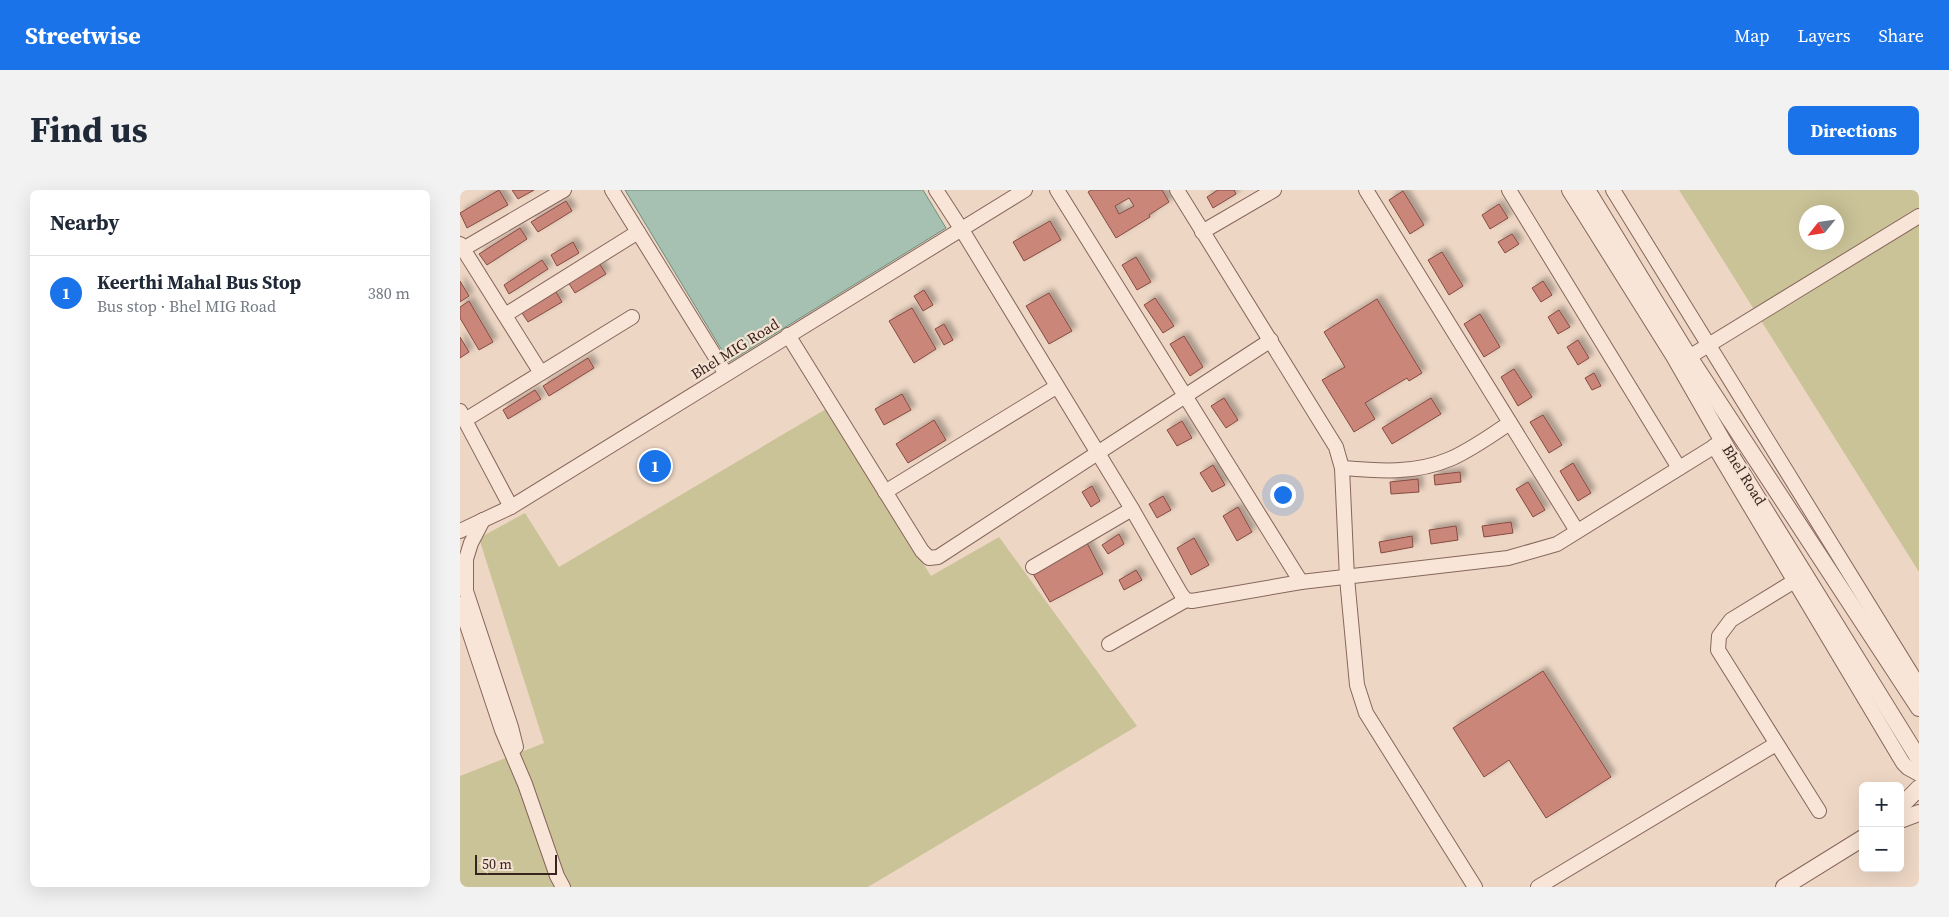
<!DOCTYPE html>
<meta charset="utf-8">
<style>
:root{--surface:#fff;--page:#f2f2f3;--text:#1f2937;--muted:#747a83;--line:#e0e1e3;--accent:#1a73e8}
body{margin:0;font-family:"Source Serif 4",serif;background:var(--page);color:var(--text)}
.controls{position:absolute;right:15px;bottom:15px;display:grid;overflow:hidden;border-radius:8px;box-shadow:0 5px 20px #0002}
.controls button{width:45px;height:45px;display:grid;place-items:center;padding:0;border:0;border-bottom:1px solid var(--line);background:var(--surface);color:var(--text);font:25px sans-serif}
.compass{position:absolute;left:1339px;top:15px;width:45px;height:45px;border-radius:50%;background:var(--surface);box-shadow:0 5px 20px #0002;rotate:240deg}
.scale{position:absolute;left:15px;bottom:12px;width:82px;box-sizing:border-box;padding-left:5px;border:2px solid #37241e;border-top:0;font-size:14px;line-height:18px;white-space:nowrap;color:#37241e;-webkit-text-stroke:4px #f5e2d3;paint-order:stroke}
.you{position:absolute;left:822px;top:304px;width:18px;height:18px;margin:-12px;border:4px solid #fff;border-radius:50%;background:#1a73e8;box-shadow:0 0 0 8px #1a73e833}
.badge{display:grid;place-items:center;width:32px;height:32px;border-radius:50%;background:var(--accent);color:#fff;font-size:16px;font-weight:700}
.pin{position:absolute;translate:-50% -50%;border:2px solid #fff;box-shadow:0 1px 5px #0006}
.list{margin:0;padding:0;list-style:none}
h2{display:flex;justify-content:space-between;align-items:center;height:65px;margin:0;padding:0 20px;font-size:21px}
h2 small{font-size:16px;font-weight:400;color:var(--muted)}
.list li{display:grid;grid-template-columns:32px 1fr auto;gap:15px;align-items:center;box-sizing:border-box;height:75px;padding:0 20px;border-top:1px solid var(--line)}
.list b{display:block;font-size:19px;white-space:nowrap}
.list p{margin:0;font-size:16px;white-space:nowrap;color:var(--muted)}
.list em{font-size:16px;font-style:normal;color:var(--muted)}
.map{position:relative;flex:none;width:1459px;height:697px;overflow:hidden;border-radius:8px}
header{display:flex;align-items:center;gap:30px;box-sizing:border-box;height:70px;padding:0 25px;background:var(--accent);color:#fff}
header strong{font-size:24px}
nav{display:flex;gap:28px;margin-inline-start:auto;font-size:18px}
.intro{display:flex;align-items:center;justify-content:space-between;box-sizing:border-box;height:120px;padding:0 30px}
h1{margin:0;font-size:35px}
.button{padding:12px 22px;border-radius:8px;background:var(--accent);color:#fff;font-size:18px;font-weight:700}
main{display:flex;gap:30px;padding:0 30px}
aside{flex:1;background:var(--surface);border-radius:8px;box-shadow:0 5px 20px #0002}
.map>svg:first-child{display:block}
</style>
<header>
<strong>Streetwise</strong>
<nav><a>Map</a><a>Layers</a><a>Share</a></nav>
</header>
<div class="intro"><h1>Find us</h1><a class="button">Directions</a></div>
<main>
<aside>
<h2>Nearby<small></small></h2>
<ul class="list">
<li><span class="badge">1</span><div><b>Keerthi Mahal Bus Stop</b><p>Bus stop · Bhel MIG Road</p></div><em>380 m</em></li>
</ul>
</aside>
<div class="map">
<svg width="1459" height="697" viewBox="0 0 1459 697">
<defs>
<filter id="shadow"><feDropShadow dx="4.5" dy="-4.5" stdDeviation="2.5" flood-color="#0004"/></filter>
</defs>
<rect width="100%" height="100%" fill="#edd6c4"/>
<g fill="#cbc398" fill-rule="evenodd">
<path d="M1219,0h240v382zM1346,22h30v30h-30z"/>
<polygon points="366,219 471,386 539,347 677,536 408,697 0,697 0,586 84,553 19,348 65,323 99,377"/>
</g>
<polygon fill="#a6c0b1" stroke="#6c8e7d" points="165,0 463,0 486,38 269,172"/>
<g fill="#cb867a" stroke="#864a41" fill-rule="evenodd" filter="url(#shadow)">
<polygon points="39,0 48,15 7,38 0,23"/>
<polygon points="52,0 74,0 58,9"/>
<path d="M631,0h71l7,12 -20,13 1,2 -34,21 -28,-46zM669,8l5,8 -15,8 -4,-8z"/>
<polygon points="758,0 774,0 776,4 753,18 747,7"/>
<polygon points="943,1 964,35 950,44 929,10"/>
<polygon points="106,11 112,21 78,42 71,32"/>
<polygon points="1039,14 1048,28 1030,39 1022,25"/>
<polygon points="590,31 601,50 564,71 553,52"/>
<polygon points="60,38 67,49 27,75 19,64"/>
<polygon points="1052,44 1059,54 1045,63 1038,52"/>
<polygon points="113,52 119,63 97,76 91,65"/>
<polygon points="982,62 1003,96 989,105 968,70"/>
<polygon points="676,67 691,92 677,100 662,75"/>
<polygon points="82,70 88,79 49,104 44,95"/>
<polygon points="139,73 146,84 115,103 108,92"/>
<polygon points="0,91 9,106 0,112"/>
<polygon points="1083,91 1092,105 1081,112 1072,98"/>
<polygon points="464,100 473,115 463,121 454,106"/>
<polygon points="96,102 102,112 68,132 62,123"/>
<polygon points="589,103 612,141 589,154 566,116"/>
<polygon points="695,108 714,136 703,143 684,115"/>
<polygon points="917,109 962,183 949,191 947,188 905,213 915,229 894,242 862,190 885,177 864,142"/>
<polygon points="9,111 33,152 19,160 0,128 0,117"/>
<polygon points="452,118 476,159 454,173 429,131"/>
<polygon points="1099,120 1110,137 1098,144 1088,127"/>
<polygon points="1020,124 1040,157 1024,167 1004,134"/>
<polygon points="484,134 493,150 484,155 475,139"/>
<polygon points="724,146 743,177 730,186 710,154"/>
<polygon points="0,147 9,162 0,168"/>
<polygon points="1118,150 1129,168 1118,175 1107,157"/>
<polygon points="128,168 134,178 89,206 83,196"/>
<polygon points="1054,179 1072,207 1058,216 1041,187"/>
<polygon points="1134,183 1141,196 1132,200 1125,188"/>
<polygon points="75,200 81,209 48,229 43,220"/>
<polygon points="442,204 451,220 424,235 415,219"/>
<polygon points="764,208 778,230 766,238 751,216"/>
<polygon points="971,208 981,224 932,254 922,238"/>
<polygon points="1083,225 1102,255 1089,263 1070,232"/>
<polygon points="474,230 486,250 448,273 436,254"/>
<polygon points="722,231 732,248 717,256 707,240"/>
<polygon points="1113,273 1131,303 1118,311 1100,281"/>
<polygon points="753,275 765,295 752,302 740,283"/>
<polygon points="1000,282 1001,292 975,295 974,285"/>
<polygon points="958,289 959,302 931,304 930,292"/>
<polygon points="1068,292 1085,320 1073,327 1056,299"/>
<polygon points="632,296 640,311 631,317 622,302"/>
<polygon points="703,306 711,320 697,328 689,314"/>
<polygon points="778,317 792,342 777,351 763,326"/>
<polygon points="1051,332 1053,343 1024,347 1022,336"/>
<polygon points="996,336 998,350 971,354 969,340"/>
<polygon points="659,344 664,354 648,364 642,355"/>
<polygon points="952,346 953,357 921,363 919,352"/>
<polygon points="734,348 749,375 731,385 717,358"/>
<polygon points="626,351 643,384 590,412 573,384"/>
<polygon points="676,380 682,390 664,400 659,390"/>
<polygon points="1083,481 1151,587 1086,628 1049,570 1024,587 993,538"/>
</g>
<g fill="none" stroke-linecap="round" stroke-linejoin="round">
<g stroke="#87665b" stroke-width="16">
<g id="minor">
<polyline points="152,0 266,184"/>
<polyline points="476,0 502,40 672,319 721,404 726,410 732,411 841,392 1048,368 1097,354 1263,251"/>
<polyline points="597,0 841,392"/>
<polyline points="717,0 876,257 882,278 887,388 897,495 906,523 1015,697"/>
<polyline points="906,0 1117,341"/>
<polyline points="1049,0 1219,278"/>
<polyline points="1153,0 1459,496"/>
<polyline points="742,42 814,0"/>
<polyline points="0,54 81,183"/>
<polyline points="3,59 104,0"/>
<polyline points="45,125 178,42"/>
<polyline points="328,145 462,361 469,368 478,367 811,150"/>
<polyline points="1229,167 1459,26"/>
<polyline points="0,221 51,317"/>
<polyline points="5,230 172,127"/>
<polyline points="1254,256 1443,573 1448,578 1459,584"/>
<path d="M882,278c37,3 73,6 108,-9 21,-9 41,-24 60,-36"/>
<polyline points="425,302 596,197"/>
<polyline points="23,330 11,353 6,369 6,401 51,537 56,557"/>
<polyline points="0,341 51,317 565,0"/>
<polyline points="573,377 672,319"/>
<polyline points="1341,387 1271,430 1259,446 1258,460 1359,621"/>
<polyline points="0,414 42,540 65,594 97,686 103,697"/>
<polyline points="649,454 726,410"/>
<polyline points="1078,697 1316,554"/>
</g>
</g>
<g stroke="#87665b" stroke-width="18">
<g id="tertiary">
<polyline points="1110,0 1214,166 1269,262 1459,569"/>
<polyline points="1127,0 1229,167 1459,518"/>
<polyline points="1440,617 1459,598"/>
<polyline points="1440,630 1459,623"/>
<polyline points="1324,697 1403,648"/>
</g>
</g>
<use href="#minor" stroke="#f8e5d7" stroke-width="14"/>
<use href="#tertiary" stroke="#f8e5d7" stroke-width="16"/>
</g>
<g text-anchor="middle" stroke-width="4.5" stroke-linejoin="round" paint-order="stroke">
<g font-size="15" fill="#37241e" stroke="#f5e2d3">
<text transform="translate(275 159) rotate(-32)" y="5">Bhel MIG Road</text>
<text transform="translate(1284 285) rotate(58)" y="5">Bhel Road</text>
</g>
</g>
</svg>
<div class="controls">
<button>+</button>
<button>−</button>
</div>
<svg class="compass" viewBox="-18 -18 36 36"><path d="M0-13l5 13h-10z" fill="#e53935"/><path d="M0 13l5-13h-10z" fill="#747a83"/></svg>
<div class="scale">50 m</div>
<div class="you"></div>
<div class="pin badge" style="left:195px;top:276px">1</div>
</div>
</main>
